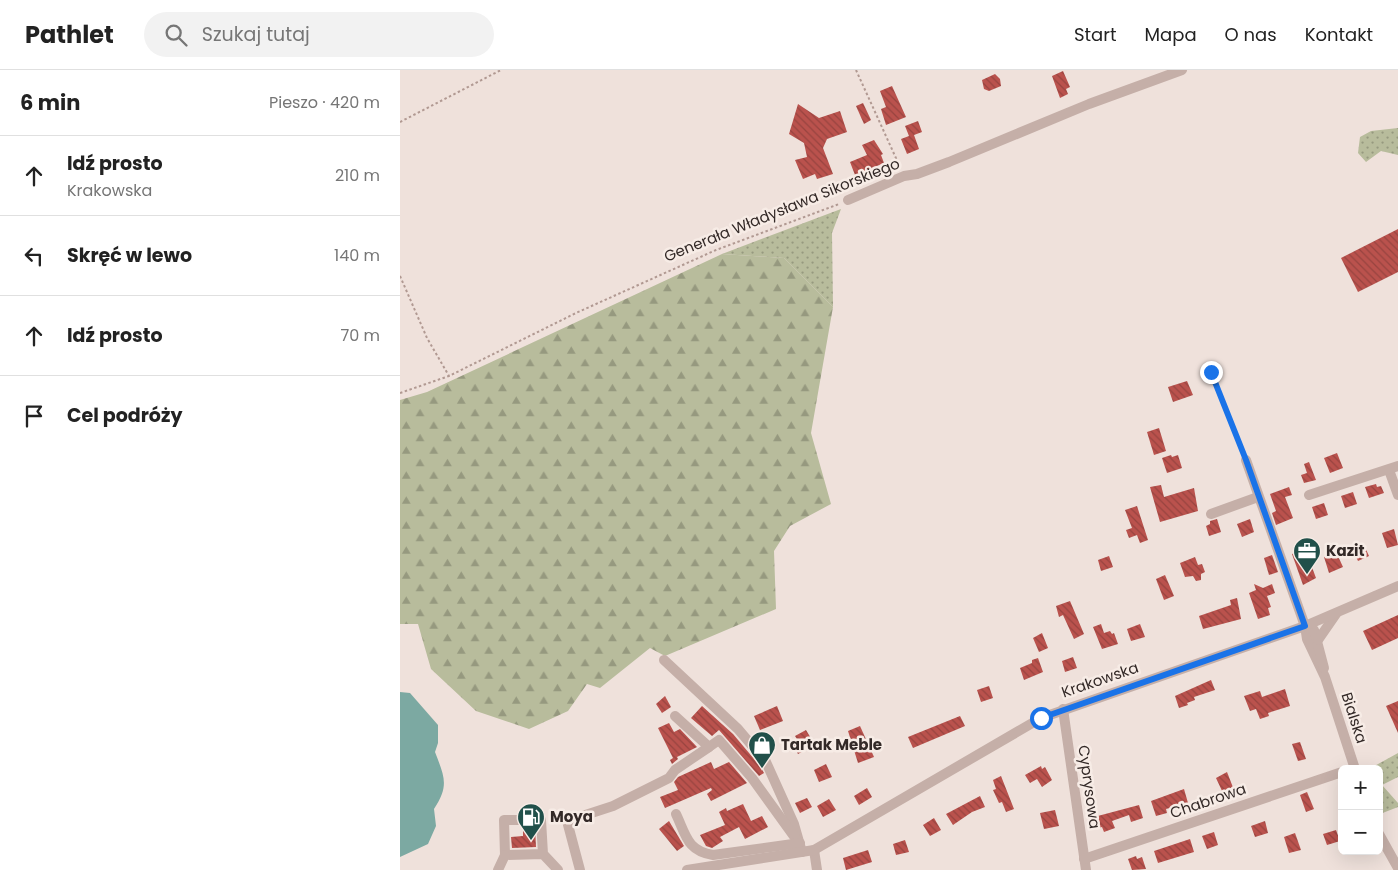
<!DOCTYPE html>
<html lang="pl">
<meta charset="utf-8">
<style>
:root{--surface:#fff;--page:#f2f2f2;--text:#222;--muted:#767676;--line:#e0e0e0}
body{margin:0;font-family:Poppins,sans-serif;background:var(--page);color:var(--text)}
.controls{position:absolute;right:15px;bottom:15px;display:grid;overflow:hidden;border-radius:8px;box-shadow:0 5px 20px #0002}
.controls button{width:45px;height:45px;display:grid;place-items:center;padding:0;border:0;border-bottom:1px solid var(--line);background:var(--surface);color:var(--text);font:25px sans-serif}
.stop{position:absolute;width:15px;height:15px;margin:-11px;border:4px solid #1a73e8;border-radius:50%;background:#fff}
.stop.end{background:#1a73e8;border-color:#fff;box-shadow:0 1px 5px #0008}
.list{margin:0;padding:0;list-style:none}
h2{display:flex;justify-content:space-between;align-items:center;height:65px;margin:0;padding:0 20px;font-size:21px}
h2 small{font-size:16px;font-weight:400;color:var(--muted)}
.list li{display:grid;grid-template-columns:32px 1fr auto;gap:15px;align-items:center;box-sizing:border-box;height:80px;padding:0 20px;border-top:1px solid var(--line)}
.list b{display:block;font-size:19px;white-space:nowrap}
.list p{margin:0;font-size:16px;white-space:nowrap;color:var(--muted)}
.list em{font-size:16px;font-style:normal;color:var(--muted)}
.icon{flex:none;width:28px;height:28px;fill:none;stroke:currentColor;stroke-width:2;stroke-linecap:round;stroke-linejoin:round}
.map{position:relative;flex:none;width:998px;height:800px;overflow:hidden}
header{display:flex;align-items:center;gap:30px;box-sizing:border-box;height:70px;padding:0 25px;background:var(--surface);border-bottom:1px solid var(--line)}
header strong{font-size:24px}
nav{display:flex;gap:28px;margin-inline-start:auto;font-size:18px}
.search{width:350px;height:45px;background:var(--page);display:flex;align-items:center;gap:12px;box-sizing:border-box;padding:0 18px;border-radius:28px;color:var(--muted);font-size:19px}
main{display:flex}
aside{flex:1;background:var(--surface)}
.map>svg:first-child{display:block}
</style>
<header>
<strong>Pathlet</strong>
<div class="search"><svg class="icon" aria-label="search" viewBox="0 0 24 24"><circle cx="10" cy="10" r="6"/><path d="M15 15l6 6"/></svg>Szukaj tutaj</div>
<nav><a>Start</a><a>Mapa</a><a>O nas</a><a>Kontakt</a></nav>
</header>
<main>
<aside>
<h2>6 min<small>Pieszo · 420 m</small></h2>
<ul class="list">
<li><svg class="icon" aria-label="ahead" viewBox="0 0 24 24"><path d="M12 20V5M6 11l6-6 6 6"/></svg><div><b>Idź prosto</b><p>Krakowska</p></div><em>210 m</em></li>
<li><svg class="icon" aria-label="left" viewBox="0 0 24 24"><path d="M17 20v-9H6M10 6l-5 5 5 5"/></svg><div><b>Skręć w lewo</b></div><em>140 m</em></li>
<li><svg class="icon" aria-label="ahead" viewBox="0 0 24 24"><path d="M12 20V5M6 11l6-6 6 6"/></svg><div><b>Idź prosto</b></div><em>70 m</em></li>
<li><svg class="icon" aria-label="arrive" viewBox="0 0 24 24"><path d="M6 21V4h12l-3 4 3 4H6"/></svg><div><b>Cel podróży</b></div></li>
</ul>
</aside>
<div class="map">
<svg width="998" height="800" viewBox="0 0 998 800">
<defs>
<pattern id="green-dots" width="8" height="8" patternUnits="userSpaceOnUse" patternTransform="scale(1.25)"><rect width="8" height="8" fill="#b8bc9c"/><path d="M2 2h.1M6 6h.1" fill="none" stroke="#96997f" stroke-width="1.8" stroke-linecap="round"/></pattern>
<pattern id="forest-firs" width="22" height="20" patternUnits="userSpaceOnUse" patternTransform="scale(1.25)"><rect width="22" height="20" fill="#b8bc9c"/><path d="M5 1l3.5 6h-7zM16 11l3.5 6h-7z" fill="#96997f"/></pattern>
<pattern id="building-back-hatch" width="6" height="6" patternUnits="userSpaceOnUse" patternTransform="scale(1.25)"><rect width="6" height="6" fill="#ba524d"/><path d="M-1 5l2 2M0 0l6 6M5-1l2 2" fill="none" stroke="#984440"/></pattern>
</defs>
<rect width="100%" height="100%" fill="#efe1db"/>
<g fill="url(#green-dots)">
<polygon points="998,58 998,85 981,81 966,92 958,83 960,67 971,61"/>
<polygon points="441,139 432,163 433,237 384,188 322,184"/>
<polygon points="998,683 998,707 982,715 998,733 998,737 980,744 979,699 969,699"/>
</g>
<polygon fill="url(#forest-firs)" points="322,184 384,188 433,237 411,363 431,434 390,456 374,481 376,539 265,586 250,578 200,618 187,614 168,641 129,659 76,641 31,599 18,554 0,554 0,330 27,322"/>
<path fill="#7ca9a2" d="M0,622l10,1 28,32v18l-3,9c10,26 14,34 -1,57l2,17 -8,18 -28,13z"/>
<g fill="url(#building-back-hatch)">
<polygon points="663,1 670,17 666,19 668,24 660,28 652,6"/>
<polygon points="595,4 600,9 601,16 589,21 584,19 582,10"/>
<polygon points="492,16 506,47 486,55 481,39 486,37 480,21"/>
<polygon points="463,33 471,50 464,54 456,36"/>
<polygon points="398,34 419,48 440,41 447,62 427,69 423,78 433,104 417,109 415,104 403,109 395,90 407,87 404,73 389,64"/>
<polygon points="518,51 522,62 514,65 519,79 507,84 501,69 509,66 505,56"/>
<polygon points="474,70 483,84 481,85 484,93 455,105 450,92 467,85 462,75"/>
<polygon points="998,159 998,202 958,222 941,188"/>
<polygon points="787,311 793,325 773,332 768,317"/>
<polygon points="759,358 766,381 754,385 747,362"/>
<polygon points="937,383 943,398 930,403 924,388"/>
<polygon points="771,385 772,387 778,385 782,398 767,403 762,388"/>
<polygon points="909,392 916,410 904,413 901,405 907,403 904,394"/>
<polygon points="976,414 977,417 981,416 984,423 969,428 965,417"/>
<polygon points="761,415 764,427 794,418 798,441 760,452 750,417"/>
<polygon points="889,417 892,425 885,427 893,448 876,455 872,443 876,441 870,424"/>
<polygon points="953,422 957,434 945,438 941,426"/>
<polygon points="924,433 928,445 916,449 912,437"/>
<polygon points="737,436 748,470 740,473 737,465 729,468 726,460 732,458 725,440"/>
<polygon points="817,449 821,462 809,466 806,456 810,454 810,451"/>
<polygon points="850,449 854,462 842,467 837,454"/>
<polygon points="994,459 998,475 987,478 982,463"/>
<polygon points="964,475 969,486 958,491 953,480"/>
<polygon points="905,479 916,508 903,515 892,484"/>
<polygon points="937,484 943,497 929,503 924,487"/>
<polygon points="872,485 878,502 869,505 864,488"/>
<polygon points="709,486 713,497 701,501 698,490"/>
<polygon points="795,487 798,495 802,494 805,502 801,504 801,510 796,511 793,506 785,507 780,493"/>
<polygon points="765,505 774,526 764,530 756,509"/>
<polygon points="854,514 863,518 872,514 875,523 867,526 871,537 868,538 870,545 858,549 849,523 856,520"/>
<polygon points="837,528 841,549 803,559 799,546 831,535 830,530"/>
<polygon points="670,531 684,564 674,569 663,545 659,547 656,536"/>
<polygon points="998,545 998,568 972,580 963,561"/>
<polygon points="701,554 704,563 710,561 712,564 714,563 718,574 702,579 693,557"/>
<polygon points="740,554 745,567 731,571 727,559"/>
<polygon points="642,563 648,578 639,582 633,568"/>
<polygon points="673,587 677,598 665,602 662,591"/>
<polygon points="638,588 643,602 624,610 620,598 632,593 632,590"/>
<polygon points="811,610 815,620 794,627 795,630 787,633 788,635 779,638 775,626"/>
<polygon points="589,616 593,628 581,632 577,620"/>
<polygon points="885,619 890,636 868,643 869,646 860,649 856,639 850,641 844,626 860,621 862,627"/>
<polygon points="265,626 271,637 262,643 256,634"/>
<polygon points="998,631 998,663 986,636"/>
<polygon points="302,636 333,664 360,696 364,703 359,706 319,660 312,666 291,648"/>
<polygon points="377,636 383,651 360,660 354,646"/>
<polygon points="560,646 565,656 513,678 508,667"/>
<polygon points="269,653 274,662 280,659 297,677 277,687 278,689 272,694 270,690 273,688 258,658"/>
<polygon points="460,656 474,687 458,693 448,661"/>
<polygon points="406,660 415,675 398,684 392,674 398,671 395,666"/>
<polygon points="900,672 906,689 898,691 892,674"/>
<polygon points="311,692 314,699 329,692 347,713 311,731 307,724 312,720 311,718 265,738 260,727 278,720 274,712 278,707"/>
<polygon points="426,694 432,707 419,712 414,700"/>
<polygon points="641,696 642,699 645,697 652,710 642,717 637,709 630,713 625,705"/>
<polygon points="827,702 834,720 823,723 816,708"/>
<polygon points="601,706 614,739 606,742 602,732 599,733 593,720 596,719 593,710"/>
<polygon points="467,718 472,727 459,735 454,726"/>
<polygon points="784,719 788,733 766,739 767,743 756,746 751,731"/>
<polygon points="907,722 914,739 906,742 900,725"/>
<polygon points="580,726 585,737 572,742 553,755 546,744"/>
<polygon points="407,728 412,737 400,743 395,733"/>
<polygon points="429,729 436,740 423,747 417,736"/>
<polygon points="343,734 351,751 362,746 368,757 345,769 339,757 320,767 323,771 312,778 306,776 300,765 325,755 319,742 326,738 327,741"/>
<polygon points="739,735 743,748 731,752 729,745 712,751 715,758 704,762 702,757 698,758 694,747"/>
<polygon points="655,740 659,756 644,759 640,743"/>
<polygon points="534,748 541,760 530,766 523,755"/>
<polygon points="269,751 284,776 277,781 259,759"/>
<polygon points="865,751 868,763 855,767 851,756"/>
<polygon points="123,757 135,757 136,777 112,778 111,767 123,766"/>
<polygon points="936,760 940,771 927,775 923,764"/>
<polygon points="814,762 818,775 807,779 802,766"/>
<polygon points="895,763 901,780 889,783 884,767"/>
<polygon points="790,769 794,782 758,793 754,781"/>
<polygon points="505,770 509,782 496,785 493,774"/>
<polygon points="468,780 472,792 446,800 443,788"/>
<polygon points="736,786 737,789 742,787 746,799 732,800 728,789"/>
</g>
<g fill="none" stroke-linecap="round" stroke-linejoin="round">
<g stroke="#b19992" stroke-width="2" stroke-dasharray="2.5 2.5" stroke-linecap="butt">
<polyline points="456,0 500,97"/>
<polyline points="0,52 101,0"/>
<polyline points="0,206 27,268 49,306"/>
<polyline points="811,301 843,383"/>
<polyline points="0,323 49,306 176,243 316,180 439,134"/>
</g>
<g stroke="#c5afa8" stroke-width="10">
<polyline points="448,130 504,106 517,104 549,92 689,34 782,0"/>
<polyline points="846,390 905,556 907,569 925,607 955,699"/>
<polyline points="989,400 998,425"/>
<polyline points="909,425 998,396"/>
<polyline points="811,444 858,427"/>
<polyline points="905,556 914,560 924,598"/>
<polyline points="918,570 936,544"/>
<polyline points="264,590 338,659 366,692 394,754 402,782"/>
<polyline points="663,639 686,800"/>
<polyline points="275,646 309,677 319,670 352,708 396,769"/>
<path d="M276,744c10,21 11,37 37,41l87,-12"/>
<polyline points="979,764 998,798"/>
<polyline points="414,780 417,800"/>
<polyline points="143,784 105,785 104,750 141,750 143,784 158,800"/>
<polyline points="684,789 942,702"/>
<polyline points="98,800 105,785"/>
<polyline points="180,800 167,751 213,736 269,708 275,700 309,677"/>
<polyline points="287,800 414,780 641,648 905,556 998,516"/>
</g>
</g>
<g fill="none" stroke-linecap="round" stroke-linejoin="round">
<polyline stroke="#1a73e8" stroke-width="6" points="641,648 905,556 846,390 811,302"/>
</g>
<defs>
<g id="office-pin" transform="scale(1.4375)"><path d="M0 17L-7.5 6A9.5 9.5 0 1 1 7.5 6Z" fill="#21504a" stroke="#f7ece6"/><path d="M-6-3h4V-5.5h4V-3h4V5H-6ZM-1-4.5V-3h2v-1.5ZM-6 0V1H6V0Z" fill="#fff"/></g>
<g id="shop-pin" transform="scale(1.4375)"><path d="M0 17L-7.5 6A9.5 9.5 0 1 1 7.5 6Z" fill="#21504a" stroke="#f7ece6"/><path d="M-5-2.5h2.3a2.7 3.5 0 0 1 5.4 0H5L5.5 6h-11ZM-1.5-2.5h3a1.5 2.3 0 0 0-3 0Z" fill="#fff"/></g>
<g id="fuel-pin" transform="scale(1.4375)"><path d="M0 17L-7.5 6A9.5 9.5 0 1 1 7.5 6Z" fill="#21504a" stroke="#f7ece6"/><path d="M-5.5-6h7V0h2V4h1.3V-2.5L3-4.5l.8-.8L6-3V5H2.5V1h-1V6h-7ZM-4.2-4.7v3.2H.2V-4.7Z" fill="#fff"/></g>
</defs>
<g fill-rule="evenodd">
<use href="#office-pin" x="907" y="481"/>
<use href="#shop-pin" x="362" y="675"/>
<use href="#fuel-pin" x="131" y="747"/>
</g>
<g text-anchor="middle" stroke-width="5" stroke-linejoin="round" paint-order="stroke">
<g font-size="15" fill="#332927" stroke="#f7ece6">
<text transform="translate(382 140) rotate(-22)" y="5">Generała Władysława Sikorskiego</text>
<text transform="translate(700 610) rotate(-19)" y="5">Krakowska</text>
<text transform="translate(954 648) rotate(72)" y="5">Bialska</text>
<text transform="translate(689 717) rotate(82)" y="5">Cyprysowa</text>
<text transform="translate(808 731) rotate(-19)" y="5">Chabrowa</text>
</g>
<g font-size="15" font-weight="bold" fill="#332927" stroke="#f7ece6" text-anchor="start">
<text x="926" y="486">Kazit</text>
<text x="381" y="680">Tartak Meble</text>
<text x="150" y="752">Moya</text>
</g>
</g>
</svg>
<div class="controls">
<button>+</button>
<button>−</button>
</div>
<div class="stop" style="left:641px;top:648px"></div>
<div class="stop end" style="left:811px;top:302px"></div>
</div>
</main>
